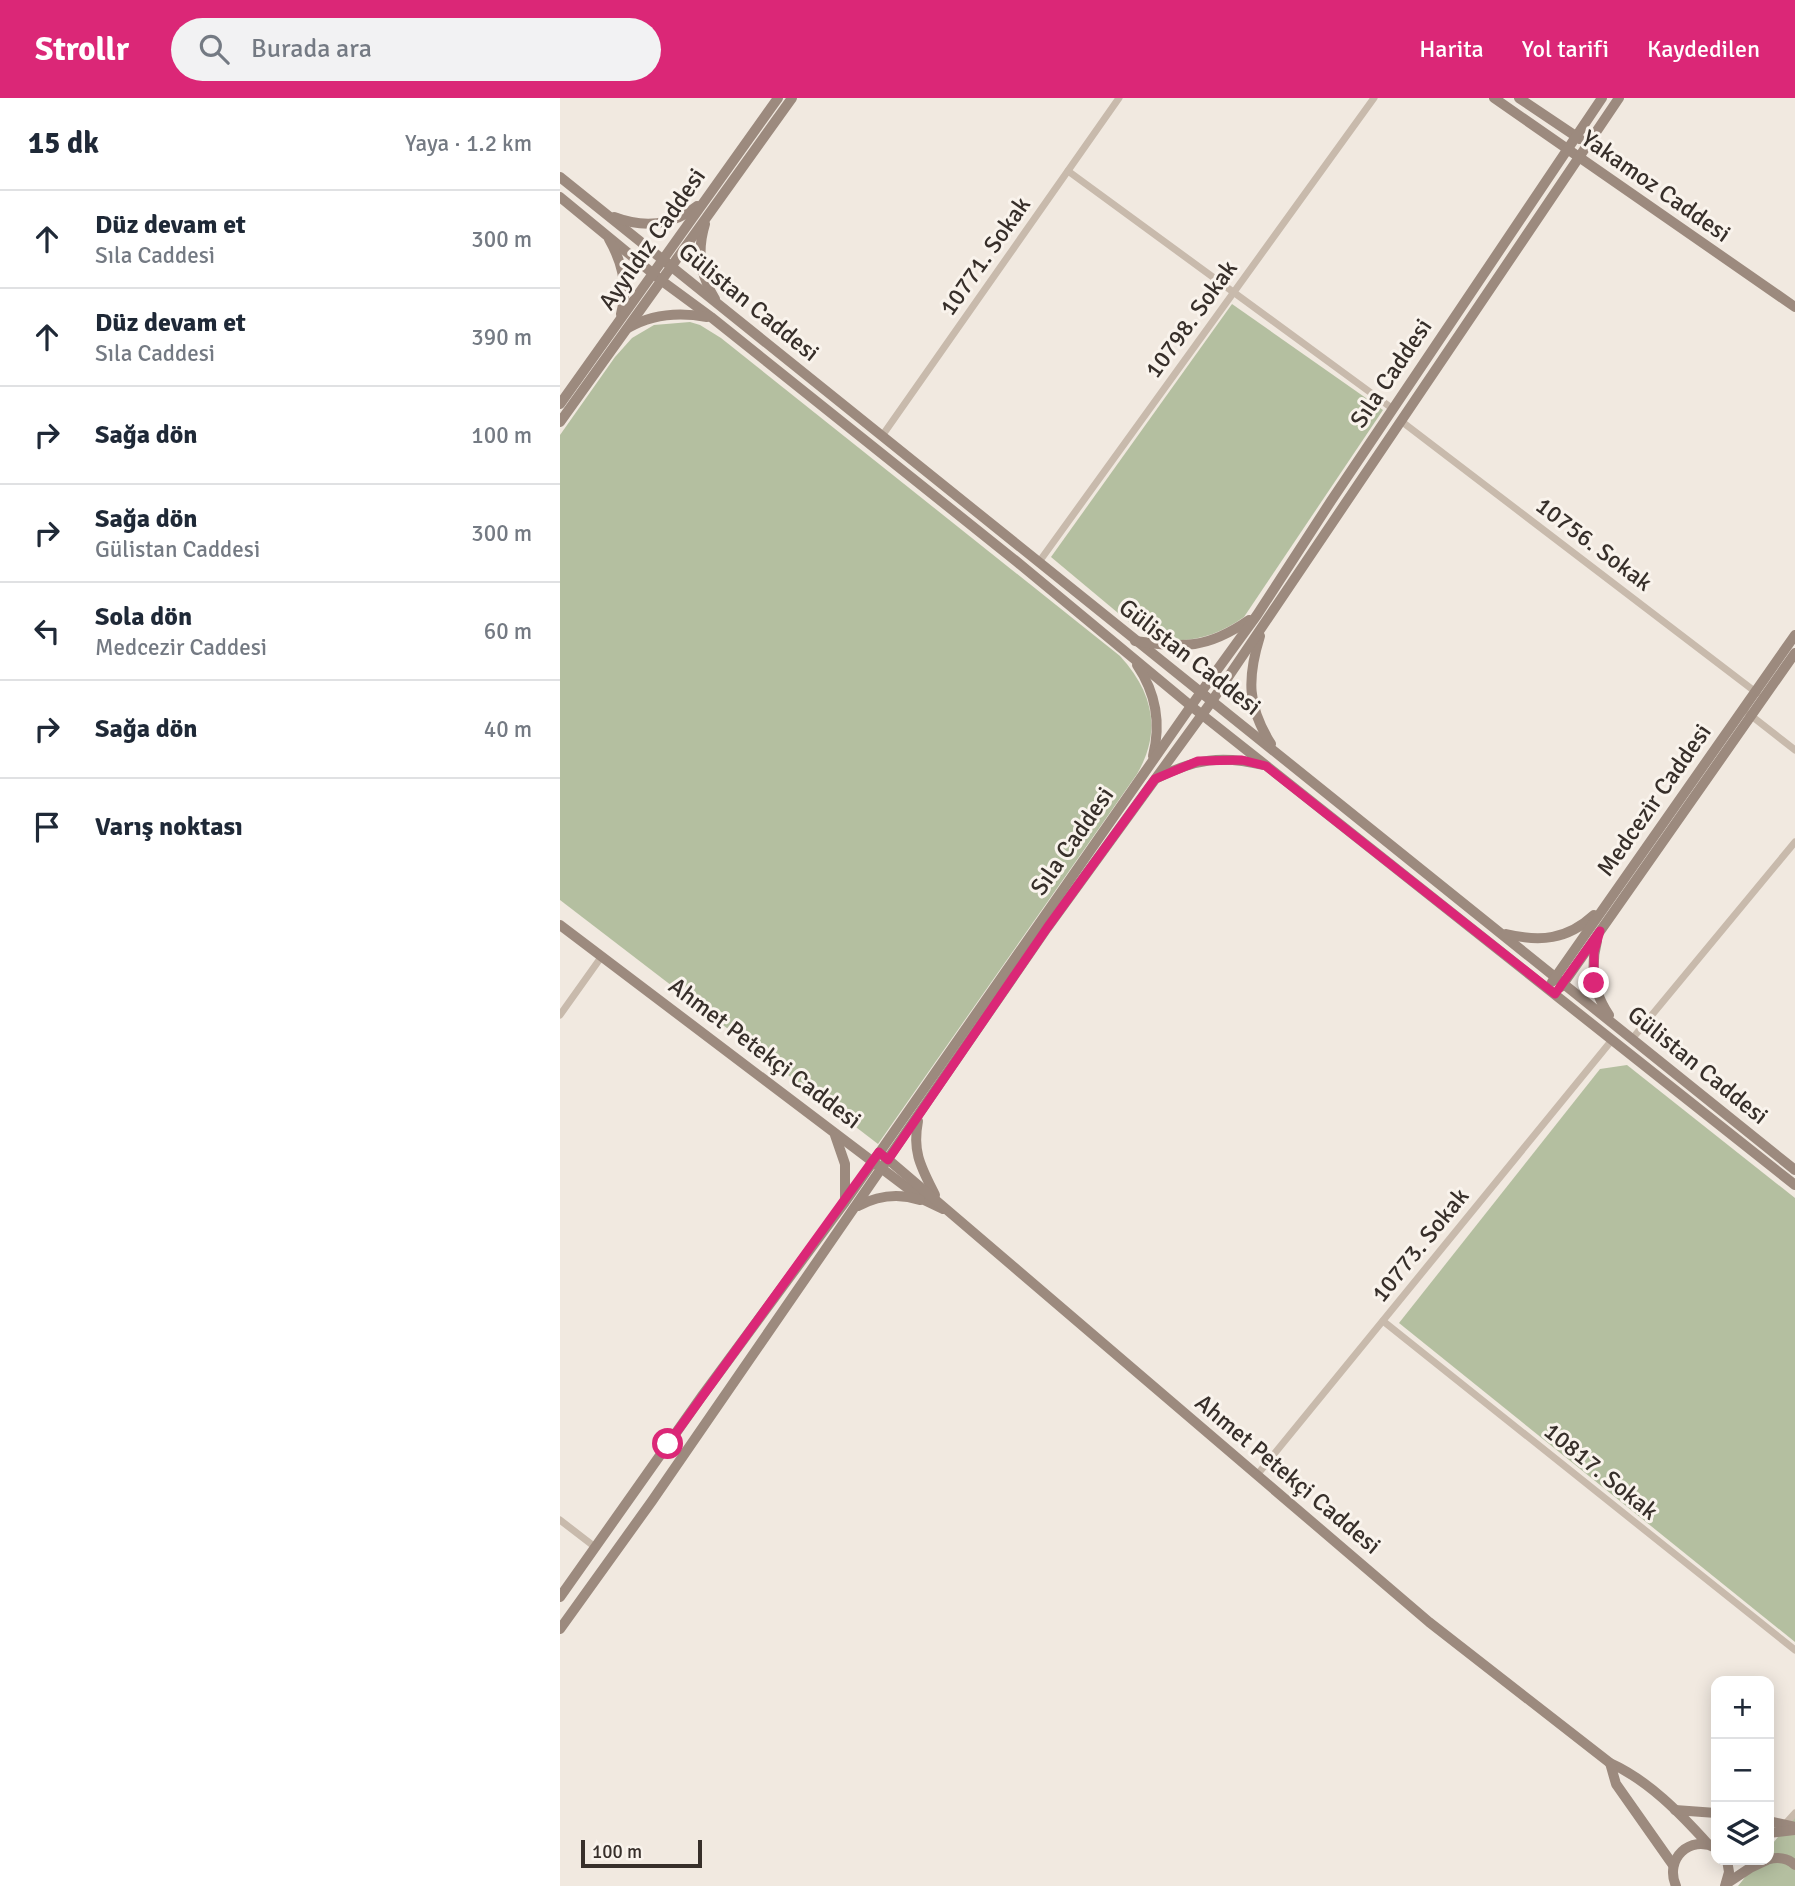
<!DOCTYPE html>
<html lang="tr">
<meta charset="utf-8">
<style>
:root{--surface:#fff;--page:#f2f2f3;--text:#1f2937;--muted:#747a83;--line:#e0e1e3;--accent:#db2777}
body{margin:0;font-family:Signika,sans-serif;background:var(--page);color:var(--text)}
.controls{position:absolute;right:21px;bottom:21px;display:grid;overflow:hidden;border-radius:14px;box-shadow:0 4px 18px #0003}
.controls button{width:63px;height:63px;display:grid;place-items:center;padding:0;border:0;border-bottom:2px solid var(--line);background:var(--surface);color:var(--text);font:35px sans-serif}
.scale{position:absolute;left:21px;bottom:18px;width:121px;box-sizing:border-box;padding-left:7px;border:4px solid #372f2a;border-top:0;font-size:19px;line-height:24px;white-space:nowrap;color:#372f2a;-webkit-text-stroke:5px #f9f3ec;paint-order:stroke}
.stop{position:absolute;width:21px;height:21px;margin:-16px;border:5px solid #db2777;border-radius:50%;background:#fff}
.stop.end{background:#db2777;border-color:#fff;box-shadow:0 2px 7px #0008}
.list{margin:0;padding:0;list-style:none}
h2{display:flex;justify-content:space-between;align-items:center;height:91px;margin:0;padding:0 28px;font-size:30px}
h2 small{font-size:23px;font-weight:400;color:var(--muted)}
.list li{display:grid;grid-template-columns:46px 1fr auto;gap:21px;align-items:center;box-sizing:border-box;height:98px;padding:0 28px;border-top:2px solid var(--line)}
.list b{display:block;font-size:26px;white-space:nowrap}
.list p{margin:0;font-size:23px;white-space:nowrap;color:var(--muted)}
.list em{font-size:23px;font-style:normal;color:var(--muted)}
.icon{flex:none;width:38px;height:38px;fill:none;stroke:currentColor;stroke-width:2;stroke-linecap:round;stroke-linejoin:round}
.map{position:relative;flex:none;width:1235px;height:1788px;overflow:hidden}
header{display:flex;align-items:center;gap:42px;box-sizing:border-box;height:98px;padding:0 35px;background:var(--accent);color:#fff}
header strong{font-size:33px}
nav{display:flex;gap:38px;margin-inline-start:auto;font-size:24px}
.search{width:490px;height:63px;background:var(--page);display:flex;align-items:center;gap:18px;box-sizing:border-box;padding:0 24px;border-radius:38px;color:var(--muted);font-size:26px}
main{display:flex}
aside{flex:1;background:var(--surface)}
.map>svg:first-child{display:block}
</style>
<header>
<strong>Strollr</strong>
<div class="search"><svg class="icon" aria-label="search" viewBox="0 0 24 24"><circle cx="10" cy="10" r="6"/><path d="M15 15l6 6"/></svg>Burada ara</div>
<nav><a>Harita</a><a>Yol tarifi</a><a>Kaydedilen</a></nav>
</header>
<main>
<aside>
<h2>15 dk<small>Yaya · 1.2 km</small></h2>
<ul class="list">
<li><svg class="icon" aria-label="ahead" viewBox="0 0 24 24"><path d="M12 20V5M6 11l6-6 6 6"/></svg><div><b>Düz devam et</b><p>Sıla Caddesi</p></div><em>300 m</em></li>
<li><svg class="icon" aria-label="ahead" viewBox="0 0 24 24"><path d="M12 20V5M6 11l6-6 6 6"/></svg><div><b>Düz devam et</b><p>Sıla Caddesi</p></div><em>390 m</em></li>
<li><svg class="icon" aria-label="right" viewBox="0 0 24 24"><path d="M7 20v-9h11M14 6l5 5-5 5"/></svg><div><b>Sağa dön</b></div><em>100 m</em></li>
<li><svg class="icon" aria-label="right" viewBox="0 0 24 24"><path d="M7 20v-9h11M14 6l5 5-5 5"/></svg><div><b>Sağa dön</b><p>Gülistan Caddesi</p></div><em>300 m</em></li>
<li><svg class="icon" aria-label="left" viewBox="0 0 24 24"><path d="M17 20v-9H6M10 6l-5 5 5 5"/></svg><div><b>Sola dön</b><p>Medcezir Caddesi</p></div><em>60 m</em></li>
<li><svg class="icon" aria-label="right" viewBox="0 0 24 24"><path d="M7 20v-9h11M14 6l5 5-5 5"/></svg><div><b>Sağa dön</b></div><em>40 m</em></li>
<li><svg class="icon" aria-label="arrive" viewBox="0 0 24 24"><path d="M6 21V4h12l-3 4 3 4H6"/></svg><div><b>Varış noktası</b></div></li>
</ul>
</aside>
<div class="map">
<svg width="1235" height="1788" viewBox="0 0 1235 1788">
<rect width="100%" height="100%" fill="#f1e9e0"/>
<g fill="#b4bfa0">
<path d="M672,206l151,106 -139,207c-32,23 -73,33 -108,11l-85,-71z"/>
<path d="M130,224l10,3 21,13 399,318c33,36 42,75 17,118l-259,370 -318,-244v-465l55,-78 17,-19 22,-13z"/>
<polygon points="1067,967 1235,1100 1235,1544 839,1225 1040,971"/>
<polygon points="1235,1718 1235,1788 1178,1788 1199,1762 1209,1762 1209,1750"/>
</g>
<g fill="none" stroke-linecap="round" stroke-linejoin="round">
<g stroke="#c8baac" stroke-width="7">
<polyline points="508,73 833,311"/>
<polyline points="841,323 1197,595"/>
<polyline points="322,338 559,0"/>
<polyline points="479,464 814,0"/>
<polyline points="1189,616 1235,652"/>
<polyline points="0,917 42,858"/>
<polyline points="1072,941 1235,744"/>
<polyline points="823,1223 1235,1552"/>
<polyline points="697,1377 1052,942"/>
<polyline points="0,1422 35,1449"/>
<polyline points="1225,1726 1235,1715"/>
</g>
<g stroke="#9c8a7e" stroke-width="10">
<polyline points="934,0 1235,209"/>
<polyline points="959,0 1020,41"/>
<polyline points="0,79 1235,1072"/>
<polyline points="0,99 102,183 151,219 456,463 631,608 1235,1087"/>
<path d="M54,119c29,11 59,9 83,-11"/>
<path d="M145,126c-8,26 -5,52 10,75"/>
<path d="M49,141c13,23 20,48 12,75"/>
<path d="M68,230c24,-14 52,-16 79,-11"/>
<polyline points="0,306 218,0"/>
<polyline points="0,324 232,0"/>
<path d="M700,538c-13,42 -13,70 11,108"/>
<path d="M575,543c49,7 72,8 114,-21"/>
<path d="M577,567c19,28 24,59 16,91"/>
<path d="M597,680c38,-19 65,-23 106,-13"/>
<polyline points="0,827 362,1101 383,1111"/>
<path d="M946,836c34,8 61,6 88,-19"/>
<path d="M1037,843c-7,27 -4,51 12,74"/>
<polyline points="992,884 1235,537"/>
<polyline points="1001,889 1235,555"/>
<path d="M358,1023c-6,31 3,46 17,74"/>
<polyline points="275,1037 285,1066 285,1103"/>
<path d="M324,1058l545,466 181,141c38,17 70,50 98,81"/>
<path d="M298,1108c19,-10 41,-13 62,-6"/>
<polyline points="0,1499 142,1298 285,1104 631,608 697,517 771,403 1042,0"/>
<polyline points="0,1531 92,1403 487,830 652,603 1059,0"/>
<polyline points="1050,1665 1056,1686 1113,1767"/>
<polyline points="1115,1712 1156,1715"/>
<polyline points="1209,1723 1235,1729"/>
<polyline points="1209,1735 1235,1732"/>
<path d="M1209,1761c9,-2 19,-1 26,6"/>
<polyline points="1166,1786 1190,1770 1207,1762"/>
<path d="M1116,1788c-12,-27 14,-52 40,-38"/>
<polyline points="1165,1788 1169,1774 1167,1762"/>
</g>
</g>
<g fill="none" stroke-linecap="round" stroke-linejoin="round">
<polyline stroke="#db2777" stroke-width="9" points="108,1346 319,1054 328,1062 487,830 595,681 638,663 682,662 706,668 995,896 1040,833 1034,854 1034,885"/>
</g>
<g text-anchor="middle" stroke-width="6" stroke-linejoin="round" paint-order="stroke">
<g font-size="24" fill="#372f2a" stroke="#f9f3ec">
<text transform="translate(1096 88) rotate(35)" y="8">Yakamoz Caddesi</text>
<text transform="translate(92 141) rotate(-55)" y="8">Ayyıldız Caddesi</text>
<text transform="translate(425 158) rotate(-55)" y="8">10771. Sokak</text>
<text transform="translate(189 204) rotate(39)" y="8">Gülistan Caddesi</text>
<text transform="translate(631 221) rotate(-54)" y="8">10798. Sokak</text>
<text transform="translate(831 275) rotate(-56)" y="8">Sıla Caddesi</text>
<text transform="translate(1034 446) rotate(37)" y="8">10756. Sokak</text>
<text transform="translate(630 559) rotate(38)" y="8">Gülistan Caddesi</text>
<text transform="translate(1094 702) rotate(-55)" y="8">Medcezir Caddesi</text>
<text transform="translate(512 743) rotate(-55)" y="8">Sıla Caddesi</text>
<text transform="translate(205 955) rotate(37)" y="8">Ahmet Petekçi Caddesi</text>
<text transform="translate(1138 967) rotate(39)" y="8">Gülistan Caddesi</text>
<text transform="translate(860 1147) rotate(-51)" y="8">10773. Sokak</text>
<text transform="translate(1041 1373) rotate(39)" y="8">10817. Sokak</text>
<text transform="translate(728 1376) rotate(40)" y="8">Ahmet Petekçi Caddesi</text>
</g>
</g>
</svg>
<div class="controls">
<button>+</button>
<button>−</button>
<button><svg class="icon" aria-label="layers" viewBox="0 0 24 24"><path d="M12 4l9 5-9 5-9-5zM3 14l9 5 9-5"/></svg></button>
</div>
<div class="scale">100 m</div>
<div class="stop" style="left:108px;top:1346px"></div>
<div class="stop end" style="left:1034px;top:885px"></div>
</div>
</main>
